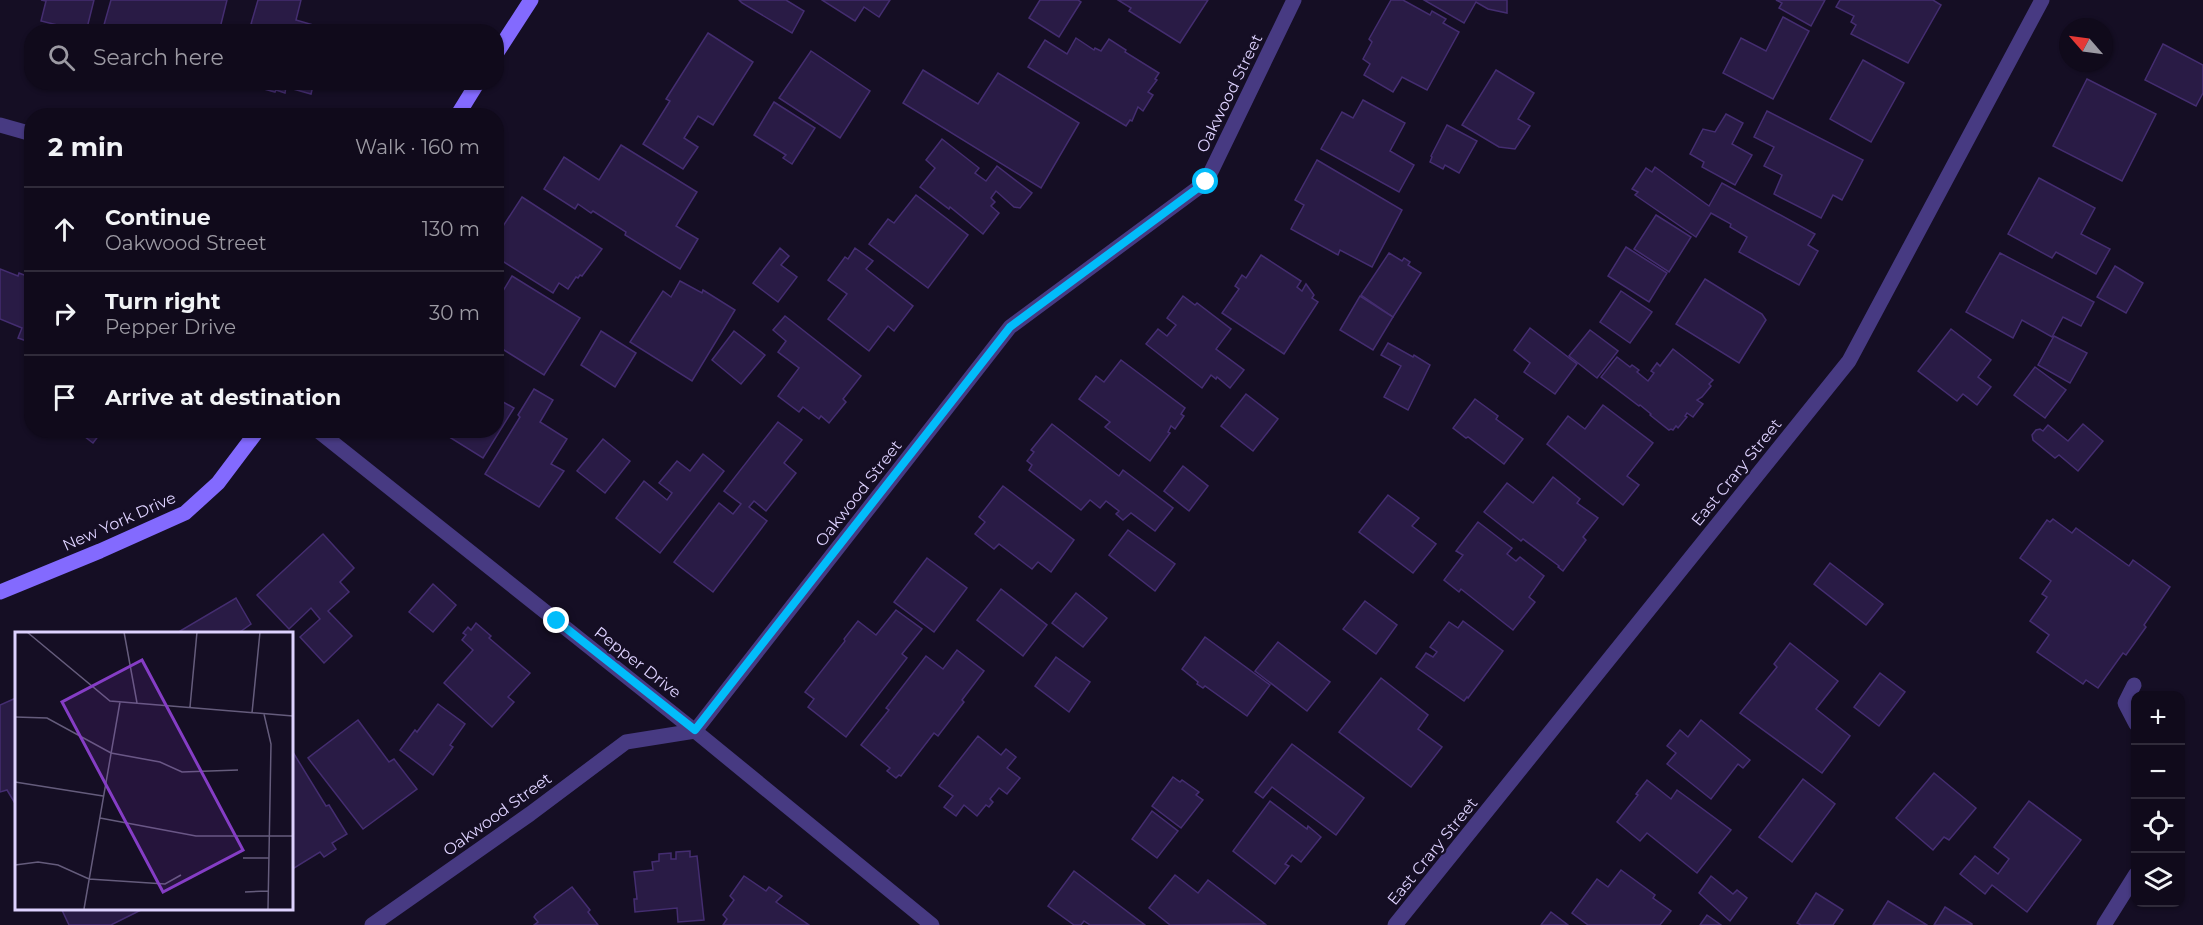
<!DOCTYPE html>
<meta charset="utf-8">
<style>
:root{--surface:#100a1b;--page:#1e1828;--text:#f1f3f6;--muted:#9c9aa3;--line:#302b3a}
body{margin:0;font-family:Montserrat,sans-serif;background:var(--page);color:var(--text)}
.controls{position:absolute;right:18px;bottom:18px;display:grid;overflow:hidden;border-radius:12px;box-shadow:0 2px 4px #0004}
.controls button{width:54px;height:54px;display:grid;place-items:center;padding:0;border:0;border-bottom:2px solid var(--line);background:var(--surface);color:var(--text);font:30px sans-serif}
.compass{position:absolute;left:2059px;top:18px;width:54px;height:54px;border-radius:50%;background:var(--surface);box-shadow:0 2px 4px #0004;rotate:298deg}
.stop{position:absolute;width:18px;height:18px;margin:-14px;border:4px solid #02bcfa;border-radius:50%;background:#fff}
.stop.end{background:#02bcfa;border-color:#fff;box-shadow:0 2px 6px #0008}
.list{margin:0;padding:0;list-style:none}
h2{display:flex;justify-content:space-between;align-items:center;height:78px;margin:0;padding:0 24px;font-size:26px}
h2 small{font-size:20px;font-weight:400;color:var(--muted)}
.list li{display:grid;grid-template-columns:39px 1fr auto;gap:18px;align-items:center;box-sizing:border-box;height:84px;padding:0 24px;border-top:2px solid var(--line)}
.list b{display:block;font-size:22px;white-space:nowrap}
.list p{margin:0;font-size:20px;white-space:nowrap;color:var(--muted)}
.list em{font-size:20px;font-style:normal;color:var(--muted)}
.icon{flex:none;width:33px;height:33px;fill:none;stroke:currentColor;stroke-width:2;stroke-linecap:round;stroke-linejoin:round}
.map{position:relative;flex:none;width:2203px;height:925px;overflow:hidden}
.search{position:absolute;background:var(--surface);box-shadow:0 2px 4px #0004;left:24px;top:24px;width:480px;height:66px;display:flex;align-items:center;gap:15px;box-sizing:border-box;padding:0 21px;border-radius:24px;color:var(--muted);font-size:22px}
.panel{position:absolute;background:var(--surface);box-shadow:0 2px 4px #0004;left:24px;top:108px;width:480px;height:330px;border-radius:24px}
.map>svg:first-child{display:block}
</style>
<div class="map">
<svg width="2203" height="925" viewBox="0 0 2203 925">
<rect width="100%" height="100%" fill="#150e24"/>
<g fill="#291b45" stroke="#442d70" stroke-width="1.5">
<polygon points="41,0 94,0 86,32 41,21 46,1"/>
<polygon points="111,0 227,0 220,28 207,25 206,32 102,32"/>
<polygon points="258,0 301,0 296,20 337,32 269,32 269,30 251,24"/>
<polygon points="739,0 786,0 804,11 792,33 742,3"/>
<polygon points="822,0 890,0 879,17 864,7 855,21"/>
<polygon points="1040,0 1078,0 1081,2 1059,37 1029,18"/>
<polygon points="1118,0 1208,0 1180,43 1129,11 1131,8"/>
<polygon points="1391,0 1403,0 1430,15 1432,11 1446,19 1443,23 1459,32 1427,90 1402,77 1393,92 1364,75 1370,64 1363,59 1372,42 1369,39"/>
<polygon points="1424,0 1507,0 1507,13 1488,9 1476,2 1464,23"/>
<polygon points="1776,0 1825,0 1811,26 1779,8 1782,3"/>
<polygon points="1840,0 1933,0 1941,5 1908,63 1851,34 1856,25 1851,22 1854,16 1836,7"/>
<polygon points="1783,17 1809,31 1773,99 1723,73 1741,38 1766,51"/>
<polygon points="708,33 753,62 713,125 698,116 684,138 698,147 683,169 643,144 670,101 666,99"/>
<polygon points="1076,38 1094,50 1095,48 1101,51 1109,39 1126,50 1125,52 1159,73 1155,79 1157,80 1148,92 1153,95 1143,111 1138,107 1132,121 1130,120 1126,126 1028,67 1045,40 1067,54"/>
<polygon points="2163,44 2203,65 2203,93 2196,106 2145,80"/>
<polygon points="811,51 870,91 840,138 779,98"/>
<polygon points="1863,60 1904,83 1871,142 1830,119"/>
<polygon points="923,70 978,104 998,73 1079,123 1041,188 903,103"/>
<polygon points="1496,70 1534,93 1518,119 1530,126 1515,149 1499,147 1462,125"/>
<polygon points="2087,79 2156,114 2122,181 2053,146"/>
<polygon points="254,82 314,82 311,94 286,87 285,93 276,90 275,92 253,86"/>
<polygon points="1363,100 1405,123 1390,151 1414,165 1399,192 1321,149 1342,112 1353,118"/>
<polygon points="774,102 815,128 792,164 783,158 786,155 754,135"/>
<polygon points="1767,111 1863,160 1842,200 1833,195 1821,218 1774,194 1782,175 1764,166 1774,147 1754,137"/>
<polygon points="1726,114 1743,123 1732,144 1752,155 1735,185 1702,167 1704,162 1690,154 1703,129 1715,132"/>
<polygon points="1447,125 1477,141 1459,173 1445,165 1443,169 1430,162 1432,157 1431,156"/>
<polygon points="942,139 979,168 975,173 986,181 997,166 1032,193 1020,208 1014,207 996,191 991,198 995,202 991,206 999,213 983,234 950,207 949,209 920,187 935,168 926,160"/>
<polygon points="621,145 697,192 676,226 698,239 680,269 625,235 626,232 593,211 591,213 578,204 575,209 544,189 564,157 599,180"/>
<polygon points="1317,160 1402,210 1372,267 1340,250 1338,255 1291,229 1304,205 1295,200"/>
<polygon points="1655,167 1709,206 1722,183 1815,234 1808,245 1818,251 1799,285 1739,252 1747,237 1730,227 1731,224 1711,213 1696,237 1635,195 1638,192 1632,189 1646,168 1652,172"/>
<polygon points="2039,178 2095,208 2081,234 2110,249 2096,274 2056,252 2052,258 2008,234"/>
<polygon points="916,195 968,235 928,288 869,244 888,219 894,223"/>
<polygon points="522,197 602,249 582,276 580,275 578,278 576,277 568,289 559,283 553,293 496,257 496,237"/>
<polygon points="1656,215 1691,237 1669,272 1634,249"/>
<polygon points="1626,247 1667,273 1649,302 1608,276"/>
<polygon points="780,248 789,256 781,265 797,277 778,302 753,283"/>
<polygon points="855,248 873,261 866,269 913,306 894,331 888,326 869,351 828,319 847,294 828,280 845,257 848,259"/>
<polygon points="1389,253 1402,261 1404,258 1410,262 1408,265 1421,273 1393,317 1361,295"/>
<polygon points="2000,253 2094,302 2081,326 2063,317 2052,337 2022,320 2013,338 1966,312"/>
<polygon points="1261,255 1301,281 1297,287 1302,291 1306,284 1314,295 1312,298 1318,302 1284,354 1222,313 1239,289 1235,286 1242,275 1246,278"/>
<polygon points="2115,266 2143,283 2126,313 2097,297"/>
<polygon points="0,269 18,276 19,273 32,278 32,343 18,338 22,328 0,319"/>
<polygon points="512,276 580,318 544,375 496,345 496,294 500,296"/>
<polygon points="1705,279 1762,314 1766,320 1739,363 1676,324"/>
<polygon points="680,281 702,293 703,290 735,310 692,381 630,342 663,291 671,297"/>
<polygon points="1621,291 1652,312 1630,343 1600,322"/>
<polygon points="1183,296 1195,305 1197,303 1231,329 1216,349 1244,370 1230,388 1217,377 1216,379 1211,375 1202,388 1146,344 1158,329 1167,336 1176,325 1167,318"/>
<polygon points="1360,296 1393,317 1373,350 1340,330"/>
<polygon points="785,316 861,376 843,399 846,402 829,423 821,416 819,419 803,407 799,412 778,396 799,368 778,352 786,341 773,330"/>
<polygon points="1530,328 1577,364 1555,394 1524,372 1530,363 1514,350"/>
<polygon points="1951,329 1991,360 1978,377 1991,387 1977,405 1963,394 1957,401 1918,371"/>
<polygon points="1590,330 1618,351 1597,378 1569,356"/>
<polygon points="601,331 636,353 615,387 581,365"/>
<polygon points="734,331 765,355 741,384 712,360"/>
<polygon points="2054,336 2087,353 2070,383 2038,365"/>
<polygon points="1388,343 1413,357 1414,355 1430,365 1408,410 1384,397 1401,366 1381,355"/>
<polygon points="1673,349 1713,380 1709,384 1711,386 1702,397 1697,400 1703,404 1693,417 1687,413 1685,416 1687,417 1678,428 1676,426 1673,430 1671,429 1669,430 1650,415 1651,414 1640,405 1639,406 1601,377 1617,357 1630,367 1632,365 1639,370 1637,372 1648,381 1654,373 1651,371 1657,363 1660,366"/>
<polygon points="1121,360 1185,408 1181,414 1184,416 1175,429 1171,426 1168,432 1170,433 1150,461 1105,427 1110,422 1079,399 1096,376 1104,382"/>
<polygon points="2035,367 2066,390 2045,418 2014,395"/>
<polygon points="534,389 553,400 540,422 567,439 551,464 564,471 539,507 485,474 520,417 518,415"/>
<polygon points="1246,394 1278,419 1253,451 1221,426"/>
<polygon points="496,398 514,408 483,458 438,430 496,430"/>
<polygon points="1475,399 1498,416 1496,419 1523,439 1504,464 1468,437 1466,438 1453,428"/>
<polygon points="1603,405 1653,443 1627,476 1639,485 1623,505 1547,444 1568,416 1585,429"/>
<polygon points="778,422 802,440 784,463 796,473 766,511 754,501 749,507 767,521 713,592 674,562 719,503 733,514 741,504 724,491"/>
<polygon points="1052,424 1119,476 1123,470 1173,508 1155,531 1131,513 1123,520 1116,514 1119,511 1106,501 1100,508 1090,500 1081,510 1029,470 1032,465 1027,461 1034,452 1031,450"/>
<polygon points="2083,424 2103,441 2078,471 2059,455 2055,458 2033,440 2032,435 2036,430 2040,429 2043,431 2048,425 2068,441"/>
<polygon points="76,430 103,430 93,443"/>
<polygon points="603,439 630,461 605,493 577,471"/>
<polygon points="703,454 724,471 660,553 616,518 644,481 667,500 672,493 659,483 677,461 690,471"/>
<polygon points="1183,466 1208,486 1189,511 1164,491"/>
<polygon points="1553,477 1580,499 1577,503 1598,518 1583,537 1586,540 1563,571 1558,567 1559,566 1523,539 1521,541 1484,512 1507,483 1533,503"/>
<polygon points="1003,486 1074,540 1051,572 1038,562 1032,569 999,544 994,549 975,534 985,522 979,517"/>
<polygon points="1388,495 1419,518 1412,526 1436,544 1413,573 1359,532"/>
<polygon points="2053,519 2072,533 2076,528 2129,566 2133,560 2170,587 2144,625 2146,627 2126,655 2123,653 2098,688 2086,680 2083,684 2037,652 2049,635 2030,621 2047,597 2042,594 2051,581 2020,558 2047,520 2050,522"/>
<polygon points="1478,522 1512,548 1507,554 1516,561 1520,557 1544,576 1529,597 1535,602 1513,630 1461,589 1459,592 1444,580 1463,555 1456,551"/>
<polygon points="1128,530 1175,564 1155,591 1109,555"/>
<polygon points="323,534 354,568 340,582 349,592 328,611 352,636 324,663 300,637 320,619 311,608 289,629 257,595"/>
<polygon points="927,558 967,588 934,632 894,602"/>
<polygon points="1830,563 1883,604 1866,625 1814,584"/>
<polygon points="433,584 456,605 433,632 409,612"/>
<polygon points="1001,589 1047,625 1023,656 977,620"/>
<polygon points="1076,593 1107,618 1083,647 1052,623"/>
<polygon points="236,598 251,624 237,634 178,634 181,633 180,631"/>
<polygon points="1365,601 1397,625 1376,654 1343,629"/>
<polygon points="896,610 922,629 902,654 907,658 846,737 808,707 814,699 805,692 845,641 844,639 858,621 876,635"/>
<polygon points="1463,621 1503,651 1468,698 1467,697 1464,701 1416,667 1426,653 1433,657 1437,652 1430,647 1449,622 1458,628"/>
<polygon points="476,623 491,636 489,638 530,673 508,697 514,702 492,727 444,683 473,650 462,640 466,635 463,633 468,627 471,630"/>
<polygon points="1205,637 1270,685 1247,716 1205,686 1203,688 1197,684 1198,682 1182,669"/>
<polygon points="1278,642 1330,682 1307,711 1255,671"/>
<polygon points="1790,643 1838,681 1816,709 1850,736 1822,773 1740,713 1777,667 1774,664"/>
<polygon points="957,650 984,671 962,700 964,702 938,736 934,733 901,776 899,775 896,778 887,771 890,768 861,745 889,710 886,708 926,656 943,669"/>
<polygon points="1056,657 1090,682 1069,712 1035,686"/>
<polygon points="1880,673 1905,692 1879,726 1854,707"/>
<polygon points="1381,678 1428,715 1418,729 1442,747 1411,787 1339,732"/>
<polygon points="16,698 16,805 7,790 0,792 0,705"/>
<polygon points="438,704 465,724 450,745 453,747 433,775 400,750 415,730 417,732"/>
<polygon points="358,720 389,762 394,759 417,789 363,829 308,758"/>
<polygon points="1701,720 1750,760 1743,768 1738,764 1711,799 1667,764 1676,753 1667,746 1680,730 1688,737"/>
<polygon points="978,736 1001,755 1006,749 1016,757 1007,768 1020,778 1007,794 999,788 990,799 993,802 989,807 986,805 977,816 964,805 956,816 944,807 953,796 939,786"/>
<polygon points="1292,744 1364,798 1336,835 1272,787 1263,798 1255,792"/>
<polygon points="291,749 326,806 329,805 347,834 332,843 336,849 324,857 320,852 291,870"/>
<polygon points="1934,773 1976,808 1949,840 1944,837 1933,850 1896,818"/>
<polygon points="1173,777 1180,782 1182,780 1199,792 1196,795 1203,800 1181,828 1152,806"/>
<polygon points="1803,779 1835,804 1792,862 1759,837"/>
<polygon points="1647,780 1671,799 1677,790 1731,830 1697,873 1647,833 1640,841 1617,822 1638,795 1636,794"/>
<polygon points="1270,801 1307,829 1308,826 1321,837 1301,862 1292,855 1285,864 1289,866 1275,884 1233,851"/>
<polygon points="2029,801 2081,840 2027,912 1992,885 1985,894 1960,874 1975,856 1998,874 2009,859 1994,847"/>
<polygon points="1152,811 1178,831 1157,858 1132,839"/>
<polygon points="690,851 690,857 697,856 704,920 678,922 677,908 635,912 634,899 637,899 634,872 653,870 652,862 659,861 659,854 671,853 671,859 676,859 676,852"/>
<polygon points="1621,870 1655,895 1653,898 1671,911 1660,925 1588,925 1572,913 1597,879 1608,887"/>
<polygon points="1074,871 1145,925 1090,925 1084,921 1081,925 1074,925 1048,906"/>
<polygon points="1175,875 1198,893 1208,880 1265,924 1170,925 1149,908"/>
<polygon points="744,876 766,891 769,887 782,896 776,902 809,925 723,925 727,919 723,915 734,900 730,896"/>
<polygon points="1711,876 1733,894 1737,890 1747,898 1730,921 1699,893"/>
<polygon points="572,887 590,910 588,912 598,925 534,925 538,922 534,917 536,914"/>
<polygon points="1816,893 1843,910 1833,925 1801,925 1797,923"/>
<polygon points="1888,901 1927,925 1873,925"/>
<polygon points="1945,907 1972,924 1972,925 1934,925"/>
<polygon points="61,908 145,908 111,925 69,925"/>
<polygon points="1551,912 1568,925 1541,925"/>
<polygon points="1707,915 1721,925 1700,925"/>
</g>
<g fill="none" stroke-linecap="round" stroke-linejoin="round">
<g stroke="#473a82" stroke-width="15">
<polyline points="2134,685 2125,703 2136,724"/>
<polyline points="2104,925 2136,874"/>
</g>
<g stroke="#473a82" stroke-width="15">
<polyline points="0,125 32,134"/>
<polyline points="317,430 695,731 932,925"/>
<polyline points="372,925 530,814 626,742 695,731 1010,327 1206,182 1294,0"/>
<polyline points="1395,925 1849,361 2042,0"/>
</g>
<g stroke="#836afe" stroke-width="15">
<polyline points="496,54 531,0"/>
<polyline points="457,116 478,82"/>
<polyline points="0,592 100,551 185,513 218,483 258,430"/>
</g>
</g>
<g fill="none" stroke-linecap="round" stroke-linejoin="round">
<polyline stroke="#02bcfa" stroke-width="8" points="557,621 695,730 1010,327 1206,182"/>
</g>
<g text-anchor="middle" stroke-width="5" stroke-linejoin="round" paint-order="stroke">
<g font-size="16" fill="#ded2ff" stroke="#150e24">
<text transform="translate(1229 93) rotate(-64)" y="6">Oakwood Street</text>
<text transform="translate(1736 472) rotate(-51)" y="6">East Crary Street</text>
<text transform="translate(858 493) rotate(-52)" y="6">Oakwood Street</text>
<text transform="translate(119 521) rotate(-24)" y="6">New York Drive</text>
<text transform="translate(638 662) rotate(38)" y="6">Pepper Drive</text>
<text transform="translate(497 814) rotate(-36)" y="6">Oakwood Street</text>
<text transform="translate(1432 851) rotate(-51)" y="6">East Crary Street</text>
</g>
</g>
<g transform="translate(15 632)">
<rect width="278" height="278" fill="#150e24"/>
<path fill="none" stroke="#655c7c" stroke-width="1.5" d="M12,0l83,69 183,15M109,0l13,71M175,75l7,-75M237,81l8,-81M249,82l7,30 -3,165M0,85l32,1 64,35 49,9 22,10 56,-2M0,150l88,14M85,186l96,18h97M228,226h26M0,233l23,-3 20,3 31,14 76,5 16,-9M230,260l23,-1M69,277l36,-207"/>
<path fill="#853dc5" fill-opacity="0.15" stroke="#853dc5" stroke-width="3" d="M127,28l101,190 -80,42 -101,-190z"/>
<rect width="278" height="278" fill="none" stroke="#ded2ff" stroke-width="3"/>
</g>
</svg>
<div class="controls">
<button>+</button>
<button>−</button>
<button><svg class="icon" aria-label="locate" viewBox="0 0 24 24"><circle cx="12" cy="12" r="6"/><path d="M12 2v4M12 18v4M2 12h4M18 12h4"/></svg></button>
<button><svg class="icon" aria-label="layers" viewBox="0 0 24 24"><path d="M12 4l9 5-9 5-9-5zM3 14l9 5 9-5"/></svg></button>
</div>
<svg class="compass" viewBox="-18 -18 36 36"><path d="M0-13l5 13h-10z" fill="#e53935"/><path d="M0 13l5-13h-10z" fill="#9c9aa3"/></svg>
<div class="stop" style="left:1206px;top:182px"></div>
<div class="stop end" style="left:557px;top:621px"></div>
<div class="search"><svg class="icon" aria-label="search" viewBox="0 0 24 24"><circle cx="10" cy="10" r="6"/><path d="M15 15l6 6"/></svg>Search here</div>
<section class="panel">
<h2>2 min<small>Walk · 160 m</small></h2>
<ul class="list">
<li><svg class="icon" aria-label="ahead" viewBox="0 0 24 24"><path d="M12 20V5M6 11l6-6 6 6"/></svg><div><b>Continue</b><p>Oakwood Street</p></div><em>130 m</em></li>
<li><svg class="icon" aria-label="right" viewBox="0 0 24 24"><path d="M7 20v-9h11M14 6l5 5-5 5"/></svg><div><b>Turn right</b><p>Pepper Drive</p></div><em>30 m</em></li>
<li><svg class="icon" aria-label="arrive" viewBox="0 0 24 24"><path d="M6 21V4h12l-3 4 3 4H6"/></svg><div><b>Arrive at destination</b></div></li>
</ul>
</section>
</div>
